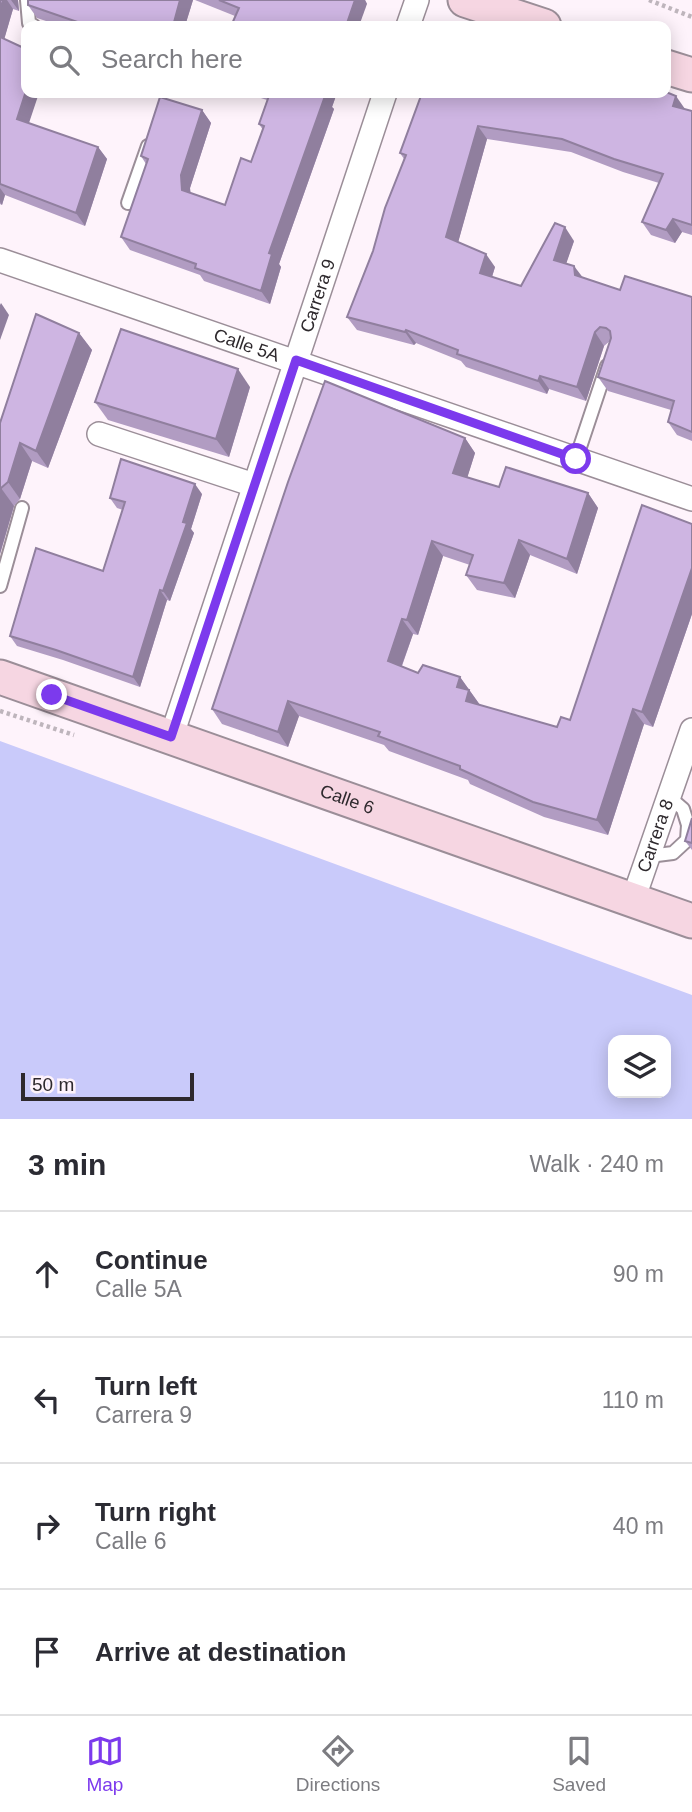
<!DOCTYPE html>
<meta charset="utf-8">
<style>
:root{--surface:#fff;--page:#f2f2f3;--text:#2b2b33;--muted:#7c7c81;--line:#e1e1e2;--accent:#7c3aed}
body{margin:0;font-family:Helvetica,sans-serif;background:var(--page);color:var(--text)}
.controls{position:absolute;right:21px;bottom:21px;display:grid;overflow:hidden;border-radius:14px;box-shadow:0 4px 18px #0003}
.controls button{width:63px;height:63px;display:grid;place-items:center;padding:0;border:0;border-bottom:2px solid var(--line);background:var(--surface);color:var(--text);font:35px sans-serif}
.scale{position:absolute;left:21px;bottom:18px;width:173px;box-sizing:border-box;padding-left:7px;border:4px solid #2e292d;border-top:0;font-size:19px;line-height:24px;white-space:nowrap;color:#2e292d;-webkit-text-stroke:5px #fef3fb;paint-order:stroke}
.stop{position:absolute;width:21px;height:21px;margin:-16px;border:5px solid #7c3aed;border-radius:50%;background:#fff}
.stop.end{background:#7c3aed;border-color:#fff;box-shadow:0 2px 7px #0008}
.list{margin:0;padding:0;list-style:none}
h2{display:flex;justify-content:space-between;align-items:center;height:91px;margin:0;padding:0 28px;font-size:30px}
h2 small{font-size:23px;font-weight:400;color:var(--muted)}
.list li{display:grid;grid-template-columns:46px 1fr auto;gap:21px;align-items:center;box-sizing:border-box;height:126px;padding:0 28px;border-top:2px solid var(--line)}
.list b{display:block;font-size:26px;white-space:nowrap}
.list p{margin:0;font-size:23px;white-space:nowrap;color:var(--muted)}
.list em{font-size:23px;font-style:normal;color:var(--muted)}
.icon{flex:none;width:38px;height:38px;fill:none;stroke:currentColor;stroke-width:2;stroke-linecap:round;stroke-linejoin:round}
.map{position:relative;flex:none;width:692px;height:1119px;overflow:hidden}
.search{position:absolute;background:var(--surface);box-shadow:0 4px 18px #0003;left:21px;right:21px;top:21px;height:77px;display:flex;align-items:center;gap:18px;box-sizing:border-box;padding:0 24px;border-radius:14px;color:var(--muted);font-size:26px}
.sheet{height:595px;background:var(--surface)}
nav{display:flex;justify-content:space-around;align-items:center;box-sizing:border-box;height:98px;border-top:2px solid var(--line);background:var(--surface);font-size:19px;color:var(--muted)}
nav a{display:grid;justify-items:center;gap:4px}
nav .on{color:var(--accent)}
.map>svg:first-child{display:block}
</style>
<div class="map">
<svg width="692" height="1119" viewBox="0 0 692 1119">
<rect width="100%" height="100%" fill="#fef3fb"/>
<path fill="#c9cafa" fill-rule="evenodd" d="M0,741l692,254v124h-692zM613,1040h53v53h-53z"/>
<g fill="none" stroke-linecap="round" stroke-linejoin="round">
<g stroke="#9b8e98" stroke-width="16">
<g id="lane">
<polyline points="27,0 29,23 34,26"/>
<polyline points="128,203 148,146"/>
<polyline points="576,459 607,366"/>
<polyline points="0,586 22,508"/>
<polyline points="649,856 673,853 687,840 688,825 683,809 669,797"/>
</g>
</g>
<g stroke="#9b8e98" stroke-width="26">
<g id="street">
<polyline points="408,26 417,0"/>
<path id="s1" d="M0,260l692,239"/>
<polyline points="99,434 254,485"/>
<path id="s2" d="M171,738l214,-645"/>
<path id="s3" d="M633,900l59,-170"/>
</g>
</g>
<g stroke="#9b8e98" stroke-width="37">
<g id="secondary">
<polyline points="465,0 544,26"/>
<polyline points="666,67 692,75"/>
<path id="s4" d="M0,677l692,244"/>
</g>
</g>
<g stroke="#beb5bc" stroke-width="4.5" stroke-dasharray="3.5 3.5" stroke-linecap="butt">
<polyline points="649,0 692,17"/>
<polyline points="0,711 74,735"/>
</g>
<use href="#lane" stroke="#fff" stroke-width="12"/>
<use href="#street" stroke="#fff" stroke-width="23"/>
<use href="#secondary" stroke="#f6d6e2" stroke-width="33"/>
</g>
<g fill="#b19cc2">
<polygon points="0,0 18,0 19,11 13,9 4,39 29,123 98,147 107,159 85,226 5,195 2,205 0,204"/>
<polygon points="28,0 193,0 185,26 61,26 37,18 28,5"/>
<polygon points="195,0 365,0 367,4 235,16"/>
<polygon points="246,93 337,93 332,107 334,109 279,264 281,267 270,304 204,281 200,275 130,250 121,237 146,164 141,156 202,110 211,123 190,188 190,193 225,205 251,162 263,130 259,124 267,100"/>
<polygon points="422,93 685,109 692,111 692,235 682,232 675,243 651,235 642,222 659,183 623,172 571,152 487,139 458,242 495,267 492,277 521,286 574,241 566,263 582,277 620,290 692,297 692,441 677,435 668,422 671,410 608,391 598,377 610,341 604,346 586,401 549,389 547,394 466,367 461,361 416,343 414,345 357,330 347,317 373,251 404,159 400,153"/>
<polygon points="79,333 92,350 48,468 32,461 20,499 14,506 0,554 0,423"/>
<polygon points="250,387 229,457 108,420 95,402"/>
<polygon points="465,438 475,453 467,478 499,487 588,493 598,508 577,574 530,555 515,598 477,590 466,575 470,565 443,556 418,635 413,634 402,666 418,673 460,677 480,705 557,727 570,720 692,524 692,614 653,727 644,724 608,835 544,817 470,784 468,780 389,751 384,745 299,716 288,747 222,724 212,709"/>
<polygon points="202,494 191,529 194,533 170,601 167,600 140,687 63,660 17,646 10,636 103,571 123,510 117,508 110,498"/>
<polygon points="692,818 692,850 685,841"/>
</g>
<g fill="#907f9e">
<polygon points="3,0 7,0 13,9 2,47 0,45 0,10"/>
<polygon points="11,0 18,0 19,11"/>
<polygon points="180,0 193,0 185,26 173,26"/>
<polygon points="355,0 365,0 367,4 359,26 346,26"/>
<polygon points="26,91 26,93 39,93 26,132 17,119"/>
<polygon points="324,93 337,93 332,107 334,109 279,264 281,267 270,304 261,291 269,253"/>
<polygon points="676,96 685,109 673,106"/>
<polygon points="202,110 211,123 190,188 192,203 182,190 181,175"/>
<polygon points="478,126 487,139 456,250 446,237"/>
<polygon points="98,147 107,159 85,226 76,213"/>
<polygon points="0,188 5,195 2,205 0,202"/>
<polygon points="673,219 682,232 675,243 666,230"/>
<polygon points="565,227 574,241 563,273 554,260"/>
<polygon points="486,254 495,267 489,286 480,273"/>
<polygon points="574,266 584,279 575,275"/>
<polygon points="1,303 9,315 0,340 0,305"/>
<polygon points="406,330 416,343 414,345 405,332"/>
<polygon points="595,332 604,346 586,401 577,387"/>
<polygon points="79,333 92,350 48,468 36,451"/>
<polygon points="238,369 250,387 229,457 216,439"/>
<polygon points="540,376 549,389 547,394 538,381"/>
<polygon points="465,438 475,453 464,488 453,473"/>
<polygon points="20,443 32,461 20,499 8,482"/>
<polygon points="195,484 202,494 191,529 194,533 170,601 163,591"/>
<polygon points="1,488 14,506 0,554 0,493"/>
<polygon points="588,493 598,508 577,574 567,559"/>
<polygon points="519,540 530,555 515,598 504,583"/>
<polygon points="432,541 443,556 418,635 407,620"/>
<polygon points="692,568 692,614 653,727 642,712"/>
<polygon points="160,590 167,600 140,687 133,677"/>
<polygon points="402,619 413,634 398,676 388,661"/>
<polygon points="460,677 480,705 476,716 457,687"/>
<polygon points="288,701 299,716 288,747 278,732"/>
<polygon points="633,709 644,724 608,835 597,820"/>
</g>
<g fill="#ceb5e2" stroke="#907f9e" stroke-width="2">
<polygon points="0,0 3,0 0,10"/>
<polygon points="28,0 180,0 173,26 89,26 28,5"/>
<polygon points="219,0 355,0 346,26 231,26 239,8"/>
<polygon points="0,37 26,49 26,91 17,119 98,147 76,213 0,184"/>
<polygon points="666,92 676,96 673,106 692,111 692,225 673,219 666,230 642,222 663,174 614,159 562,139 478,126 446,237 486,254 480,273 521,286 555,223 565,227 554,260 574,266 575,275 620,290 625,276 692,297 692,432 668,422 674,401 598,377 611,338 610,331 606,328 600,327 595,332 577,387 540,376 538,381 457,354 458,350 406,330 405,332 347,317 373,251 385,208 406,155 400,153 422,93"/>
<polygon points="270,93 324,93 323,95 325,96 269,253 272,254 261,291 195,268 196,264 121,237 148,159 141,156 160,97 202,110 181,175 182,190 225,205 241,158 251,162 264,126 259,124"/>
<polygon points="36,314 79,333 36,451 20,443 8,482 1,488 0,493 0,423"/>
<polygon points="121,329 238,369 216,439 95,402"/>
<polygon points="325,381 465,438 453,473 499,487 506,467 588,493 567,559 519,540 504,583 466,575 473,555 432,541 407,620 402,619 388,661 418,673 423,665 460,677 457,687 469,690 466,701 557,727 561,717 570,720 642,505 692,524 692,568 642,712 633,709 597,820 533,802 460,769 460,766 378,736 380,732 288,701 278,732 212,709 288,482"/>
<polygon points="121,459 195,484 183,522 187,523 163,591 160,590 133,677 56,650 10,636 36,548 103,571 125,502 110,498"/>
<polygon points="692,818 692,843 685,841"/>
</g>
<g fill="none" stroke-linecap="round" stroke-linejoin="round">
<polyline stroke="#7c3aed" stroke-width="9" points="52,695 171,737 296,360 576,459"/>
</g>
<g text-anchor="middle" stroke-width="5" stroke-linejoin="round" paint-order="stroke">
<g font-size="18" fill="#2e292d" stroke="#fef3fb">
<text dy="6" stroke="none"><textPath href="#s2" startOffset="466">Carrera 9</textPath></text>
<text dy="6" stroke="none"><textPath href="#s1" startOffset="261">Calle 5A</textPath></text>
<text dy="6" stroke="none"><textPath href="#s4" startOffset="368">Calle 6</textPath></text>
<text dy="6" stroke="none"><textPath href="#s3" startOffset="68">Carrera 8</textPath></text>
</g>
</g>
</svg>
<div class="controls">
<button><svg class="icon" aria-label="layers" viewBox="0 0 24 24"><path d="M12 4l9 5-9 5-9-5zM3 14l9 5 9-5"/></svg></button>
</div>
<div class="scale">50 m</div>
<div class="stop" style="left:576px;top:459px"></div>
<div class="stop end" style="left:52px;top:695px"></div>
<div class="search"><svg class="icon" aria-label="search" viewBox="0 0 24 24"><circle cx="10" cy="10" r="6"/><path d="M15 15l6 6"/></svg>Search here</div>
</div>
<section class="sheet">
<h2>3 min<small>Walk · 240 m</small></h2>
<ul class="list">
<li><svg class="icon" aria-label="ahead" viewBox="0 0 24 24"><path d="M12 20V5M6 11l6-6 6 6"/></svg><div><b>Continue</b><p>Calle 5A</p></div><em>90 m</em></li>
<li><svg class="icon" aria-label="left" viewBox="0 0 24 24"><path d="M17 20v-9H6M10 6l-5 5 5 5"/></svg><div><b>Turn left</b><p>Carrera 9</p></div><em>110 m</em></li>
<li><svg class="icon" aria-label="right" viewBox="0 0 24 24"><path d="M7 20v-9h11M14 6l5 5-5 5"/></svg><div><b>Turn right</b><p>Calle 6</p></div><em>40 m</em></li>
<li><svg class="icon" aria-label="arrive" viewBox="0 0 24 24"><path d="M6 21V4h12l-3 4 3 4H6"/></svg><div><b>Arrive at destination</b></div></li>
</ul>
</section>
<nav>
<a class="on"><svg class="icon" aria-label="map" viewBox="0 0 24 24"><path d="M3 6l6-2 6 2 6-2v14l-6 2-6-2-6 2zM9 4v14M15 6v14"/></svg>Map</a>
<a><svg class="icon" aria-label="directions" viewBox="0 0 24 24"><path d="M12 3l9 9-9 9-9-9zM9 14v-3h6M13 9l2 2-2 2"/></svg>Directions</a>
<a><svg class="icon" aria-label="saved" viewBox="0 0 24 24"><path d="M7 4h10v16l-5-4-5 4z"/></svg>Saved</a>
</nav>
